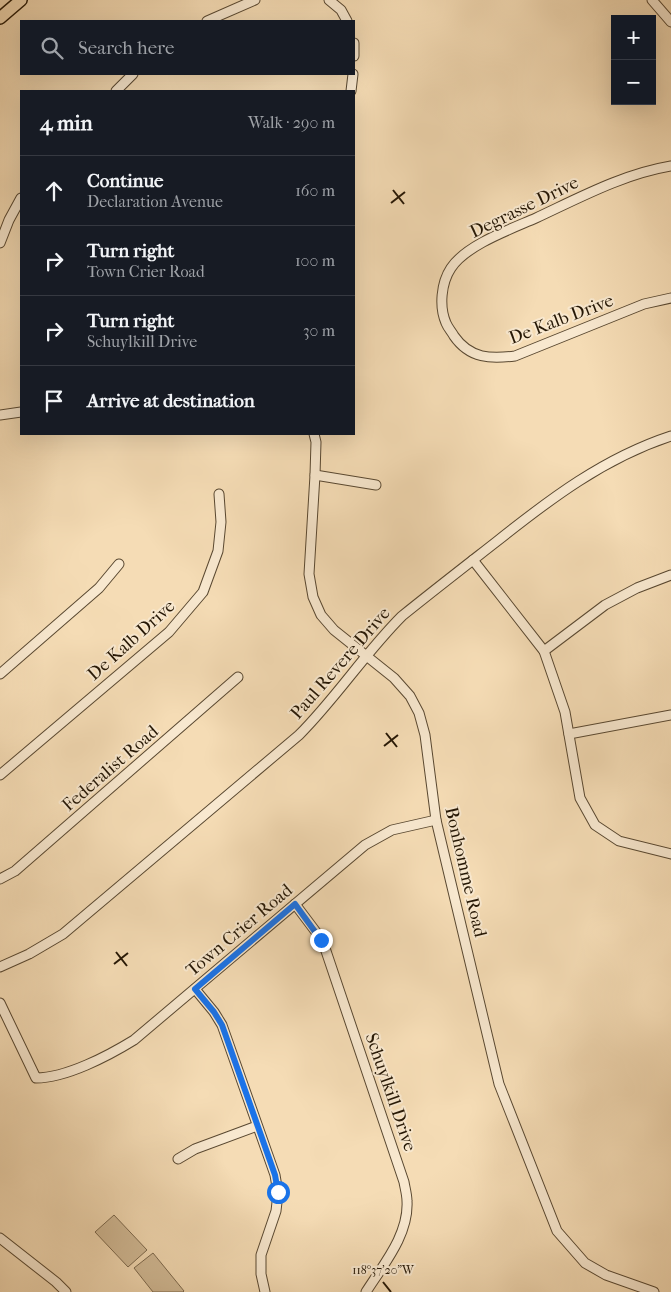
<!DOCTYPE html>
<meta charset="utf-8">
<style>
:root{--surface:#171b24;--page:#242831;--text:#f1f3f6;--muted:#9ea1a6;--line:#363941}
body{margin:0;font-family:"IM FELL French Canon",serif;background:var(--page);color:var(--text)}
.controls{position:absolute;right:15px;top:15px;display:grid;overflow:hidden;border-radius:0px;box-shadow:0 5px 20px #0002}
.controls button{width:45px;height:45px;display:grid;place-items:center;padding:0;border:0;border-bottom:1px solid var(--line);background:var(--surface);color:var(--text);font:25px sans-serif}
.stop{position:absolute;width:15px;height:15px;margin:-11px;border:4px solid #1a73e8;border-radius:50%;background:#fff}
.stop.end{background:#1a73e8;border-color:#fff;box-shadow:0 1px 5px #0008}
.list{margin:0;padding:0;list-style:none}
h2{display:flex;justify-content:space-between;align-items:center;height:65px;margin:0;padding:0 20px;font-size:21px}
h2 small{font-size:16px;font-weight:400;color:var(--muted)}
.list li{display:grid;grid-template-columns:32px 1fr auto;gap:15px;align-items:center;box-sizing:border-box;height:70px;padding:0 20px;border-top:1px solid var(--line)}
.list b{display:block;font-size:19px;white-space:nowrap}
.list p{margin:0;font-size:16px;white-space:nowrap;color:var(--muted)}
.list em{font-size:16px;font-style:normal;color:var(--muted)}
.icon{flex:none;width:28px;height:28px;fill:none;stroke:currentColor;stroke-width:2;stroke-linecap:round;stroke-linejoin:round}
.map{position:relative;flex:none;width:671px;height:1292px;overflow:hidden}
.search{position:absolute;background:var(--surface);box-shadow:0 5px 20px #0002;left:20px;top:20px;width:335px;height:55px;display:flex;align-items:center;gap:12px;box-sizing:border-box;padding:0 18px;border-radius:0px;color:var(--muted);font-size:19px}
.panel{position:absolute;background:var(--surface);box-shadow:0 5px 20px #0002;left:20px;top:90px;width:335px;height:345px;border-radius:0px}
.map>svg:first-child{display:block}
</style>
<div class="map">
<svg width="671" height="1292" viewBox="0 0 671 1292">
<rect width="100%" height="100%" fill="#f5dcb5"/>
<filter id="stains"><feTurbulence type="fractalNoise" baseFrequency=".004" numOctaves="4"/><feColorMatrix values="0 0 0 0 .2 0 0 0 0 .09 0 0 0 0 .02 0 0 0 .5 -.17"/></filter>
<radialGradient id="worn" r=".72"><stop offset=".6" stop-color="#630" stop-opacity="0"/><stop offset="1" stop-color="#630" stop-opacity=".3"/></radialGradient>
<g fill="#d2bb97" stroke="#7c694e">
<polygon points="114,1215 147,1250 128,1267 95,1232"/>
<polygon points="153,1253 184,1291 183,1292 153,1292 134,1268"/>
</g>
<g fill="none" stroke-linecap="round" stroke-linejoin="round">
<g stroke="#594831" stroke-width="11">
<g id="minor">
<polyline points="329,0 341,10 347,21"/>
<polyline points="652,0 671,22"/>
<polyline points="207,21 255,0"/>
<polyline points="354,43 354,56"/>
<polyline points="116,91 133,74"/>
<polyline points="351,91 353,74"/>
<path d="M671,166c-48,8 -92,32 -135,52 -25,11 -70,27 -85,50 -10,15 -12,39 -5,55 2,5 6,9 8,13 16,23 37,23 61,20l129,-52 27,-6"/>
<polyline points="0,243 9,220 21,198"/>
<polyline points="0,415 21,412"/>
<polyline points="314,434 316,442 315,475 309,574 313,597 321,615 334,630 394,678 410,696 419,713 425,735 436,820 499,1084 557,1231 585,1263 606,1275 654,1292"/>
<polyline points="315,475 376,485"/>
<polyline points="473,560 544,651 565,712 580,798 595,825 619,841 671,854"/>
<polyline points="544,651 605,605 637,588 671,575"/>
<polyline points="0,674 99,588 119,564"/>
<polyline points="569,734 671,715"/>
<polyline points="0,775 169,632 203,592 218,551 221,522 219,494"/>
<polyline points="0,879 15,871 238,677"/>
<path d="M295,904l21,28 10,19 78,231c1,6 3,13 3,19 2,34 -24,64 -41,91"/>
<path d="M0,967l29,-13 34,-20 236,-199c37,-37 66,-82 103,-119 31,-25 62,-49 94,-74 54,-43 108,-84 175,-106"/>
<polyline points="195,989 214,1012 222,1025 275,1175 278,1193 276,1211 261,1255 261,1274 265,1292"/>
<path d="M0,1003l36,75c30,0 72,-22 98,-38l231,-195 27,-15 44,-10"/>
<polyline points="178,1159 195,1149 257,1126"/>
<polyline points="0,1238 56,1282 66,1292"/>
</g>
</g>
<g stroke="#251705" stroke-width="14">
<polyline id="major" points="0,18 21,0"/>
</g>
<use href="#minor" stroke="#f8e8cf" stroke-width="9"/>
<use href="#major" stroke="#f5dcb5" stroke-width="11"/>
</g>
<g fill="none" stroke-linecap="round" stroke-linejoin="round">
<polyline stroke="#1a73e8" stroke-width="6" points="278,1192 275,1175 222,1025 214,1012 195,989 295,904 321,940"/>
</g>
<path fill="none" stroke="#251705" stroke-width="2" d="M393,190l11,14M391,203l14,-11M386,733l11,14M384,746l14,-11M116,952l11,14M114,964l14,-11M383,1282l8,10"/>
<g text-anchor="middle" stroke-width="4" stroke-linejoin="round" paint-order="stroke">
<g font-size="18" fill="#251705" stroke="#f8e8cf">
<text transform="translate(524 207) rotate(-26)" y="6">Degrasse Drive</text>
<text transform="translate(561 319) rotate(-21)" y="6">De Kalb Drive</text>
<text transform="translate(131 640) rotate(-42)" y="6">De Kalb Drive</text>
<text transform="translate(340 663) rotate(-49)" y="6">Paul Revere Drive</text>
<text transform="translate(110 768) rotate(-41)" y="6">Federalist Road</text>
<text transform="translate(466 872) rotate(77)" y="6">Bonhomme Road</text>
<text transform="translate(239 930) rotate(-40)" y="6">Town Crier Road</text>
<text transform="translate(391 1092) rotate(71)" y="6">Schuylkill Drive</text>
</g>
</g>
<g font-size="12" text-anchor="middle" fill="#251705" stroke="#f8e8cf" stroke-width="4" stroke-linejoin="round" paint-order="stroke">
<text x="383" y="1274">118°37'20"W</text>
</g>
<rect width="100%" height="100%" filter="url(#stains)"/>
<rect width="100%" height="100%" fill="url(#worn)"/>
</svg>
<div class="controls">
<button>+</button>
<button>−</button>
</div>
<div class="stop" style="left:278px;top:1192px"></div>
<div class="stop end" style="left:321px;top:940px"></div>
<div class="search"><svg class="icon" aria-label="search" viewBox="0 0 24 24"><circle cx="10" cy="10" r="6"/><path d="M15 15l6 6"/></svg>Search here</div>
<section class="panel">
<h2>4 min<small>Walk · 290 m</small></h2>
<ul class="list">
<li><svg class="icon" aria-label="ahead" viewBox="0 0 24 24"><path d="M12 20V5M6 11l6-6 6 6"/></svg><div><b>Continue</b><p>Declaration Avenue</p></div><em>160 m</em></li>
<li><svg class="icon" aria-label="right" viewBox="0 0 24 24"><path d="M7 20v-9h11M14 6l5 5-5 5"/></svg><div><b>Turn right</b><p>Town Crier Road</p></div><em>100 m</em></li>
<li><svg class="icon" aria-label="right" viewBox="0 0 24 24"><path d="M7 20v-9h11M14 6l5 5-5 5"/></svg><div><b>Turn right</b><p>Schuylkill Drive</p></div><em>30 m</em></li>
<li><svg class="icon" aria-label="arrive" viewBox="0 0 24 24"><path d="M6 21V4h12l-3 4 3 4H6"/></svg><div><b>Arrive at destination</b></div></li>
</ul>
</section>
</div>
